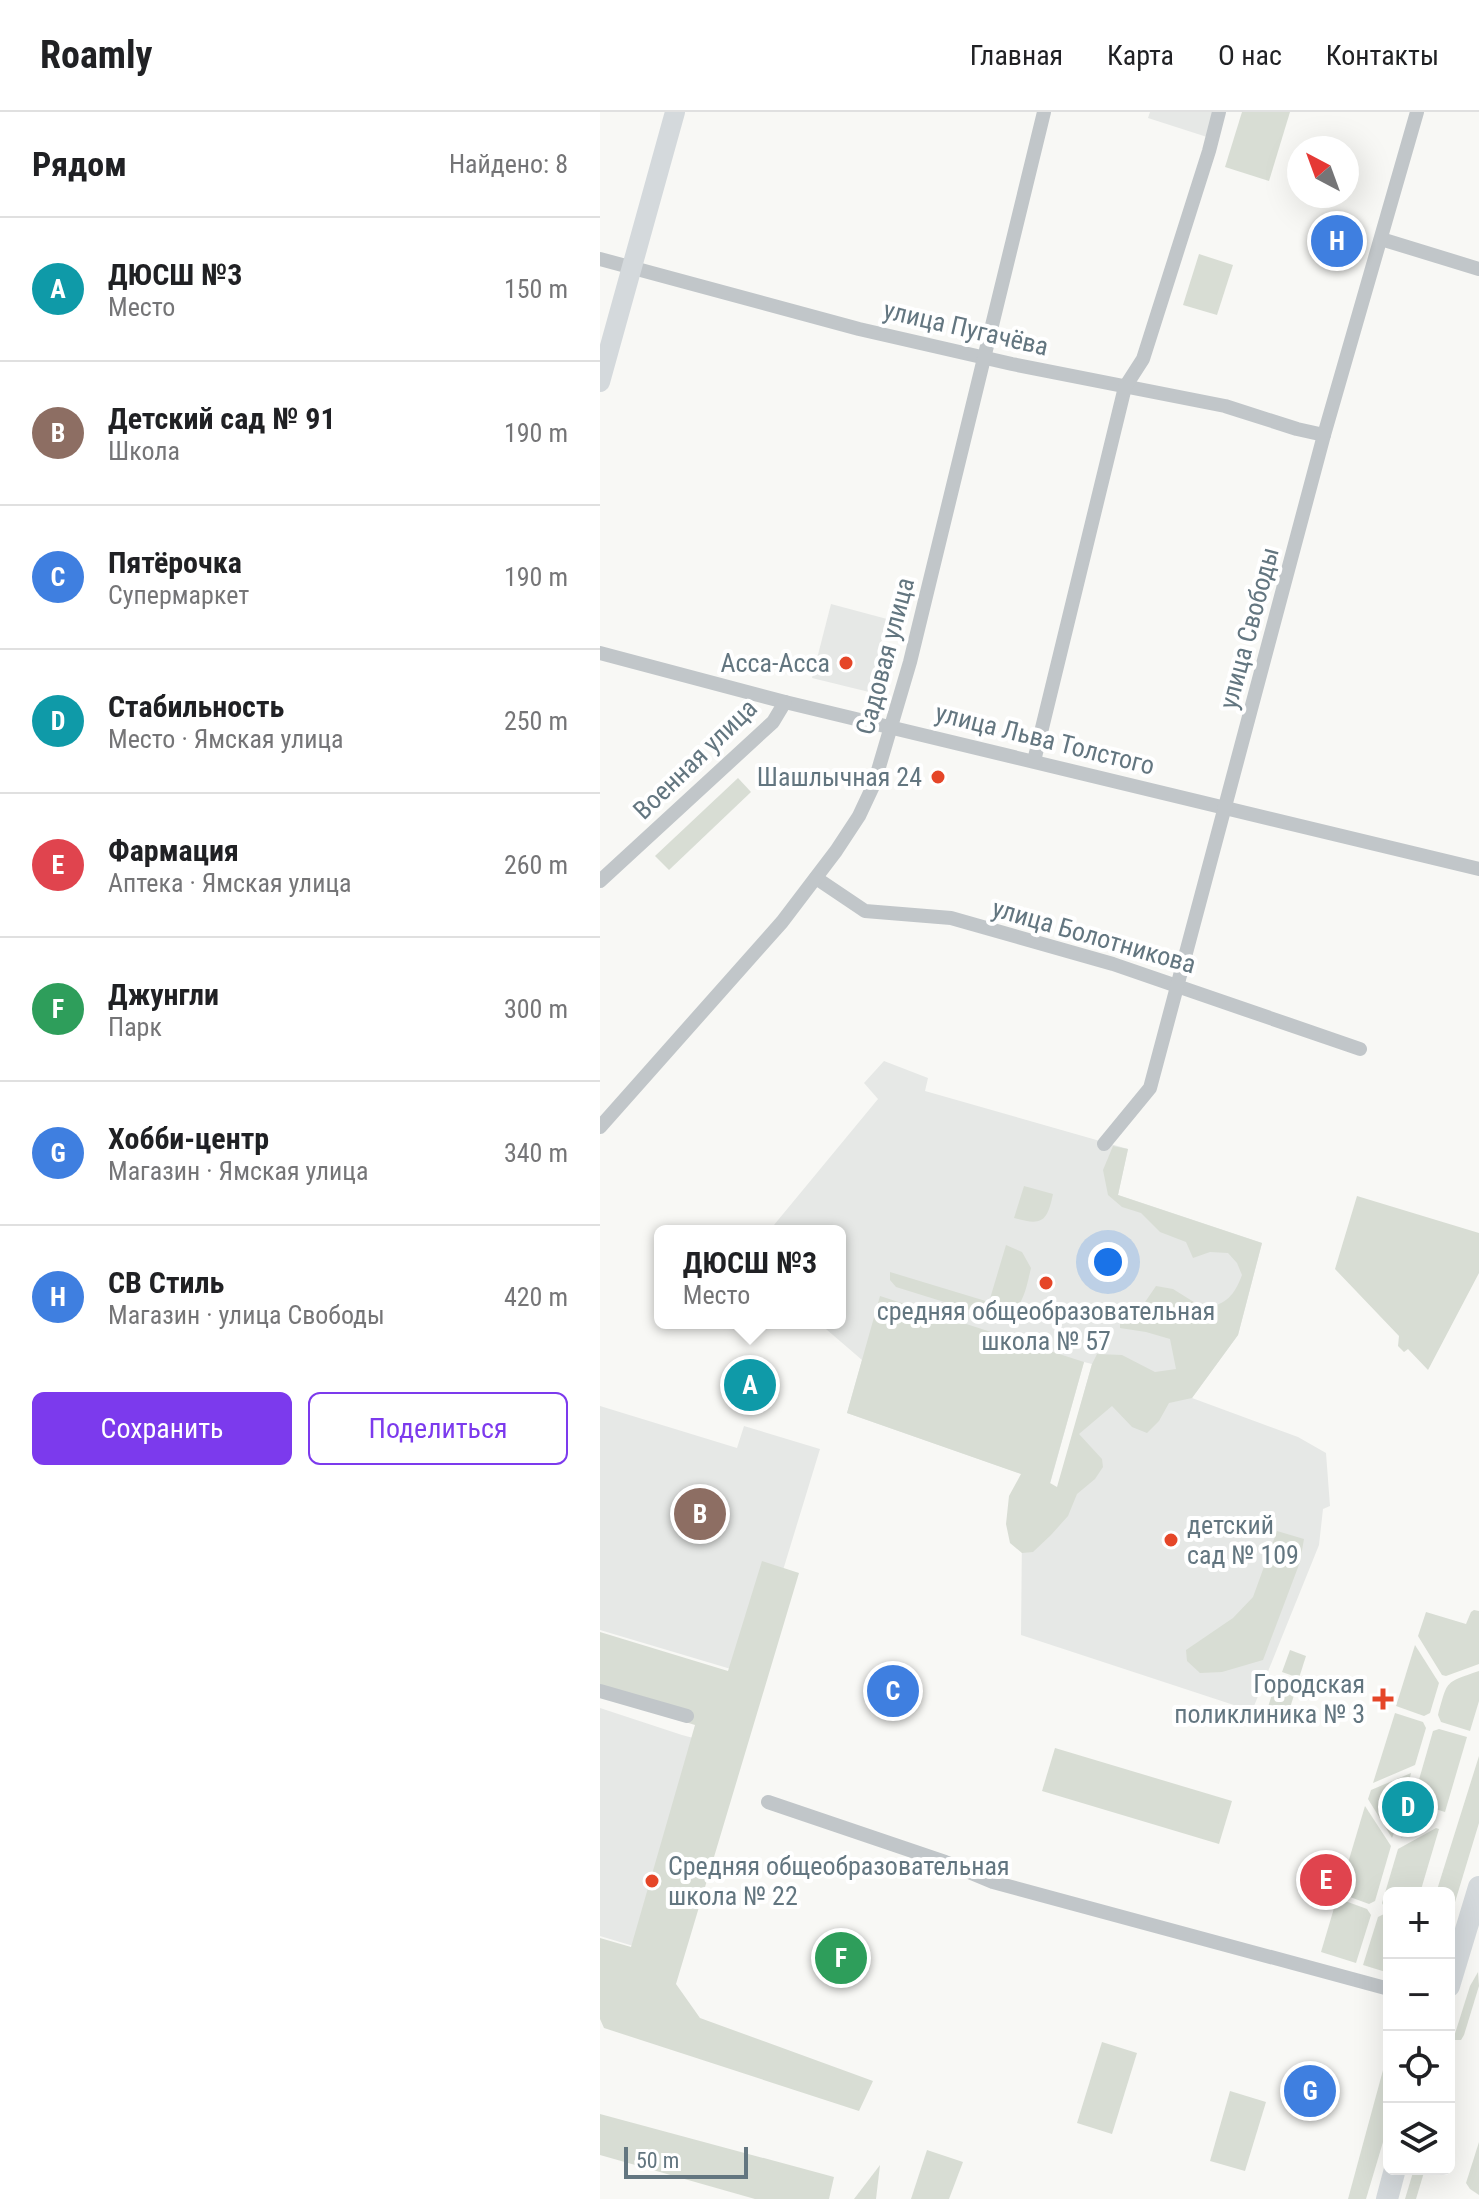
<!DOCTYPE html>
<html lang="ru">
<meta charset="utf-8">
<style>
:root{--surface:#fff;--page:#f2f2f2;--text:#202124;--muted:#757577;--line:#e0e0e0;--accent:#7c3aed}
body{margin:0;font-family:"Roboto Condensed",sans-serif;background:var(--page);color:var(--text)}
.controls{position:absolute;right:24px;bottom:24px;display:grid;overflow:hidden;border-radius:12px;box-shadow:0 8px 32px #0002}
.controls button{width:72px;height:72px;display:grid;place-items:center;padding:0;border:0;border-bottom:2px solid var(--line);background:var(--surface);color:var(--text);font:40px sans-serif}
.compass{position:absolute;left:687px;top:24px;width:72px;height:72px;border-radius:50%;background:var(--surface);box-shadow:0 8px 32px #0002;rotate:319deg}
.scale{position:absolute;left:24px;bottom:20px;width:124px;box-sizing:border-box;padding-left:8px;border:4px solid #637680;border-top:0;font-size:22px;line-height:28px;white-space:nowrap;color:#637680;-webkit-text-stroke:6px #fff;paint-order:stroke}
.you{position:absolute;left:508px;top:1150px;width:28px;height:28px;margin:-20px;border:6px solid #fff;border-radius:50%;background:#1a73e8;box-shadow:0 0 0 12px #1a73e833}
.badge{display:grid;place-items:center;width:52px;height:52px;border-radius:50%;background:var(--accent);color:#fff;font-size:26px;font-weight:700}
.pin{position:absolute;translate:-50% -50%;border:4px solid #fff;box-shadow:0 2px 8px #0006}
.popup{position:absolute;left:54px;top:1113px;width:192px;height:104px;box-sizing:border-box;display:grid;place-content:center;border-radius:12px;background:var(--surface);filter:drop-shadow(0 2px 6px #0005);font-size:26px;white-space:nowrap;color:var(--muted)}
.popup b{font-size:30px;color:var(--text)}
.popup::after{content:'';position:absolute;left:50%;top:100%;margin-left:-16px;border:16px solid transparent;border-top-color:var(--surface)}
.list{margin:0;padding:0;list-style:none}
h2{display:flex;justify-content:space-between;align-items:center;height:104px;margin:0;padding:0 32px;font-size:34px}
h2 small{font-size:26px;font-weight:400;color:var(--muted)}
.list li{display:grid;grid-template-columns:52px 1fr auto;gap:24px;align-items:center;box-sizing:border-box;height:144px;padding:0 32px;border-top:2px solid var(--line)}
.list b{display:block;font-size:30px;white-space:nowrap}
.list p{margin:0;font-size:26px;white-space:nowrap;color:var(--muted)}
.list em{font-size:26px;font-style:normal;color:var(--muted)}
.actions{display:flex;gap:16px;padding:24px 32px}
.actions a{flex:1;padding:18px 0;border:2px solid var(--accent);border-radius:12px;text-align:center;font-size:28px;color:var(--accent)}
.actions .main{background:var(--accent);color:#fff}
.icon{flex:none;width:44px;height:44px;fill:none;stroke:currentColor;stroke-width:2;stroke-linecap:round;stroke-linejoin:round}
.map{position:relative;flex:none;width:879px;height:2087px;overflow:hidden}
header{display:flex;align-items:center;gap:48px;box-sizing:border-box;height:112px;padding:0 40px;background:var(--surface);border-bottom:2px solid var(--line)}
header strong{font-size:38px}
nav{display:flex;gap:44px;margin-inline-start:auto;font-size:28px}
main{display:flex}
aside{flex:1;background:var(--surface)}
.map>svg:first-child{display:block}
</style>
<header>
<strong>Roamly</strong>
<nav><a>Главная</a><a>Карта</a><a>О нас</a><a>Контакты</a></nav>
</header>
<main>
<aside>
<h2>Рядом<small>Найдено: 8</small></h2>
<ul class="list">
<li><span class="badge" style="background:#0f9aa8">A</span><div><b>ДЮСШ №3</b><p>Место</p></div><em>150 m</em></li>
<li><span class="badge" style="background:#8d6e63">B</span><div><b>Детский сад № 91</b><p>Школа</p></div><em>190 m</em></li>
<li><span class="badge" style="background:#3f7fe0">C</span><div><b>Пятёрочка</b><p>Супермаркет</p></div><em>190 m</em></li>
<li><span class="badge" style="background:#0f9aa8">D</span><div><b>Стабильность</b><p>Место · Ямская улица</p></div><em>250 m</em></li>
<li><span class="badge" style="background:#e0444e">E</span><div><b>Фармация</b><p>Аптека · Ямская улица</p></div><em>260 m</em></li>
<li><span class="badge" style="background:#2e9e5b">F</span><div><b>Джунгли</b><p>Парк</p></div><em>300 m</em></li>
<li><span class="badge" style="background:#3f7fe0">G</span><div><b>Хобби-центр</b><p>Магазин · Ямская улица</p></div><em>340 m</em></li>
<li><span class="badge" style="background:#3f7fe0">H</span><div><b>СВ Стиль</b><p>Магазин · улица Свободы</p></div><em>420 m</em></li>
</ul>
<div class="actions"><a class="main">Сохранить</a><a>Поделиться</a></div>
</aside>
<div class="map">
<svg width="879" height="2087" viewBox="0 0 879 2087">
<rect width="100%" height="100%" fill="#f8f8f5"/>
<g fill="#e6e8e6">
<polygon points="550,0 613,0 607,25 548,6"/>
<polygon points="231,492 287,507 269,580 212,566"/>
<polygon points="284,949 328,966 325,979 528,1037 518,1083 662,1131 638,1223 592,1286 698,1325 726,1341 730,1394 723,1397 719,1433 652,1599 421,1523 422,1423 458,1375 492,1252 484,1250 450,1372 247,1301 262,1248 219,1211 240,1211 240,1119 169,1119 278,987 264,971"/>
<polygon points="0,1294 137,1336 144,1314 220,1337 151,1563 0,1518"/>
<polygon points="0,1596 82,1623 142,1639 80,1848 0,1824"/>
</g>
<g fill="#d8ddd4">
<polygon points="642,0 690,0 669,69 625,55"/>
<polygon points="599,142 633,153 617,203 583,193"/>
<polygon points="138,666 151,680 69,758 55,744"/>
<path d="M513,1034l15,3 -10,46 144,48 -24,92 -46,63 -23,5 -10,18 -12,12 -15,-6 -20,-21 -33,28 23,25 1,8 -8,12 -18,15 -9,22 -17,19 -18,17 -11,1 -12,-10 -4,-19 3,-28 12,-22 -174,-61 33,-117 204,66 -34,121 7,4 35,-123 5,-10 25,1 33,17 21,-3 -6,-30 -24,-7 -26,-4v-12l23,-11 13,-19 17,3 32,20c22,-6 29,-13 37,-34l-5,-12 -9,-10 -18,-1 -17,6 -7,-16 -26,-10 -19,-19 -19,-6 -14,-12 -5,-25z"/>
<path d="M424,1074l29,8c-6,28 -11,32 -39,24z"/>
<polygon points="757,1084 879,1121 879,1161 828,1258 808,1237 804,1240 798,1234 799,1224 735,1157"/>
<path d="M406,1133l16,7 9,16c-5,21 -8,42 -29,52l-106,-33 -6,-7v-8l99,30z"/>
<polygon points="677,1419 704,1427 700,1450 663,1548 622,1560 600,1561 587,1549 586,1538 633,1506 653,1485"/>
<polygon points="162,1449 199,1461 76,1872 100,1906 273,1969 259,1999 4,1916 0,1907 0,1826 31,1835 95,1613 0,1584 0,1520 128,1559"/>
<polygon points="874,1498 879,1499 879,1552 846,1564 842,1563 818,1524 826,1500 866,1512 871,1500"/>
<polygon points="815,1533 839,1571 830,1601 824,1604 796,1594"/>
<polygon points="690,1538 706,1544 699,1566 682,1560"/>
<path d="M879,1559v30l-9,30 -29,-9 -3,-7c10,-35 6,-32 41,-44z"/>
<polygon points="678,1564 698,1571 685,1611 665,1604"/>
<polygon points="795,1601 823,1610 826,1616 815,1653 773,1671"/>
<polygon points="839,1617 867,1625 845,1700 825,1694 816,1678 833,1619"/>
<polygon points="455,1636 632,1689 619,1732 442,1679"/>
<polygon points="879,1644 879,1711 849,1810 849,1781 836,1781"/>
<polygon points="811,1661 808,1676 796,1681 790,1699 798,1711 792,1726 768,1687 771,1678"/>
<polygon points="765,1694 791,1734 775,1789 769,1792 739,1781"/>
<polygon points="822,1704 830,1706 829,1711 801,1726 805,1713"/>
<polygon points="836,1716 839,1717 820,1781 789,1781 789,1798 785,1797 782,1791 798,1737"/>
<polygon points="737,1786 767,1797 771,1803 756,1851 721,1840"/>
<polygon points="784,1802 789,1804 789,1861 763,1853 778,1805"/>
<polygon points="878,1860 879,1874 864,1923 861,1928 853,1928 870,1874"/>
<polygon points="502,1930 537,1941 512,2022 477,2011"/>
<polygon points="789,1936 789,2010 766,2087 748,2087"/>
<polygon points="630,1979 666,1990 645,2059 610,2049"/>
<polygon points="0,2002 234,2065 229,2087 155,2087 0,2043"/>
<polygon points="879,2030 879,2083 870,2077 866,2071"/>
<polygon points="327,2038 363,2050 349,2087 311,2087"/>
<polygon points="280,2053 276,2087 254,2087"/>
<polygon points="814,2057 825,2057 816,2087 805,2087"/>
</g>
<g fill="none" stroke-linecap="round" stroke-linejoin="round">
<g stroke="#c1c6c9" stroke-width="14">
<polyline points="781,127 879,157"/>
<polyline points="0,147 259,217 412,252 625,294 697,317 724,323"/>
<polyline points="0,541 185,590 879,757"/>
<polyline points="434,649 525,275 543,247 609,39 619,0"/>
<polyline points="216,766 265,799 351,806 513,852 760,937"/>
<polyline points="0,769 173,610 185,590"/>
<polyline points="0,1015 182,810 236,739 259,704 274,672 310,550 444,0"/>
<polyline points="504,1032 550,976 724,323 817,0"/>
<polyline points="0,1579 87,1604"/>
<polyline points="168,1690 345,1750 393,1770 789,1877"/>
</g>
<polyline stroke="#d4d9dc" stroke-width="20" points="0,270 75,0"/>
<g stroke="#d4d9dc" stroke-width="22">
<polyline points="849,1874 879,1775"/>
<polyline points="787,2087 795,2057"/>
</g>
</g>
<g fill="#e54628" stroke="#fff" stroke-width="3">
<circle cx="246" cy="551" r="8"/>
<circle cx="338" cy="665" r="8"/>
<circle cx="446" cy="1171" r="8"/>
<circle cx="571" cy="1428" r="8"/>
<path d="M779 1575h8v8h8v8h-8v8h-8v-8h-8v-8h8z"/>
<circle cx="52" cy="1769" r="8"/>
</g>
<g text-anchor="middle" stroke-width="8" stroke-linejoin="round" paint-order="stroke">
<g font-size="26" fill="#637680" stroke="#fff">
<text transform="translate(366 216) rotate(13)" y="9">улица Пугачёва</text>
<text transform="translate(649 516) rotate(-75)" y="9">улица Свободы</text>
<text transform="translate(285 544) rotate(-75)" y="9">Садовая улица</text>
<text transform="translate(445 627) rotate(14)" y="9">улица Льва Толстого</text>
<text transform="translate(95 647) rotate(-44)" y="9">Военная улица</text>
<text transform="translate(494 824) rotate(16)" y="9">улица Болотникова</text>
</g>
<g font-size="26" fill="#637680" stroke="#fff" text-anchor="end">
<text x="230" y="560">Асса-Асса</text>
<text x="322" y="674">Шашлычная 24</text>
<text x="446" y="1208" text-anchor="middle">средняя общеобразовательная<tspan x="446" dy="30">школа № 57</tspan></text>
<text x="587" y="1422" text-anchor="start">детский<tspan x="587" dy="30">сад № 109</tspan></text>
<text x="765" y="1581">Городская<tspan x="765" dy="30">поликлиника № 3</tspan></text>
<text x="68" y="1763" text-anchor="start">Средняя общеобразовательная<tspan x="68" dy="30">школа № 22</tspan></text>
</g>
</g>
</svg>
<div class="controls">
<button>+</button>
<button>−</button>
<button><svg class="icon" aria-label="locate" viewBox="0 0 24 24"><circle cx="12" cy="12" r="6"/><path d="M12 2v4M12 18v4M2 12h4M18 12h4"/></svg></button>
<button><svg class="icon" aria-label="layers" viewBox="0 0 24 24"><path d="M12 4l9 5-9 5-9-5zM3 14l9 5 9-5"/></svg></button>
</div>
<svg class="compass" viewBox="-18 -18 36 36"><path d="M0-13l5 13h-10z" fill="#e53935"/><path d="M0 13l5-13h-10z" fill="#757577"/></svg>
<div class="scale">50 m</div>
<div class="you"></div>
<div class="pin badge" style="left:150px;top:1273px;background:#0f9aa8">A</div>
<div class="popup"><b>ДЮСШ №3</b>Место</div>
<div class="pin badge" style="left:100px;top:1402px;background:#8d6e63">B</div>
<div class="pin badge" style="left:293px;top:1579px;background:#3f7fe0">C</div>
<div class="pin badge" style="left:808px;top:1695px;background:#0f9aa8">D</div>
<div class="pin badge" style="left:726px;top:1768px;background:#e0444e">E</div>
<div class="pin badge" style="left:241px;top:1846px;background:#2e9e5b">F</div>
<div class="pin badge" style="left:710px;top:1979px;background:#3f7fe0">G</div>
<div class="pin badge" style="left:737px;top:129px;background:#3f7fe0">H</div>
</div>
</main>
